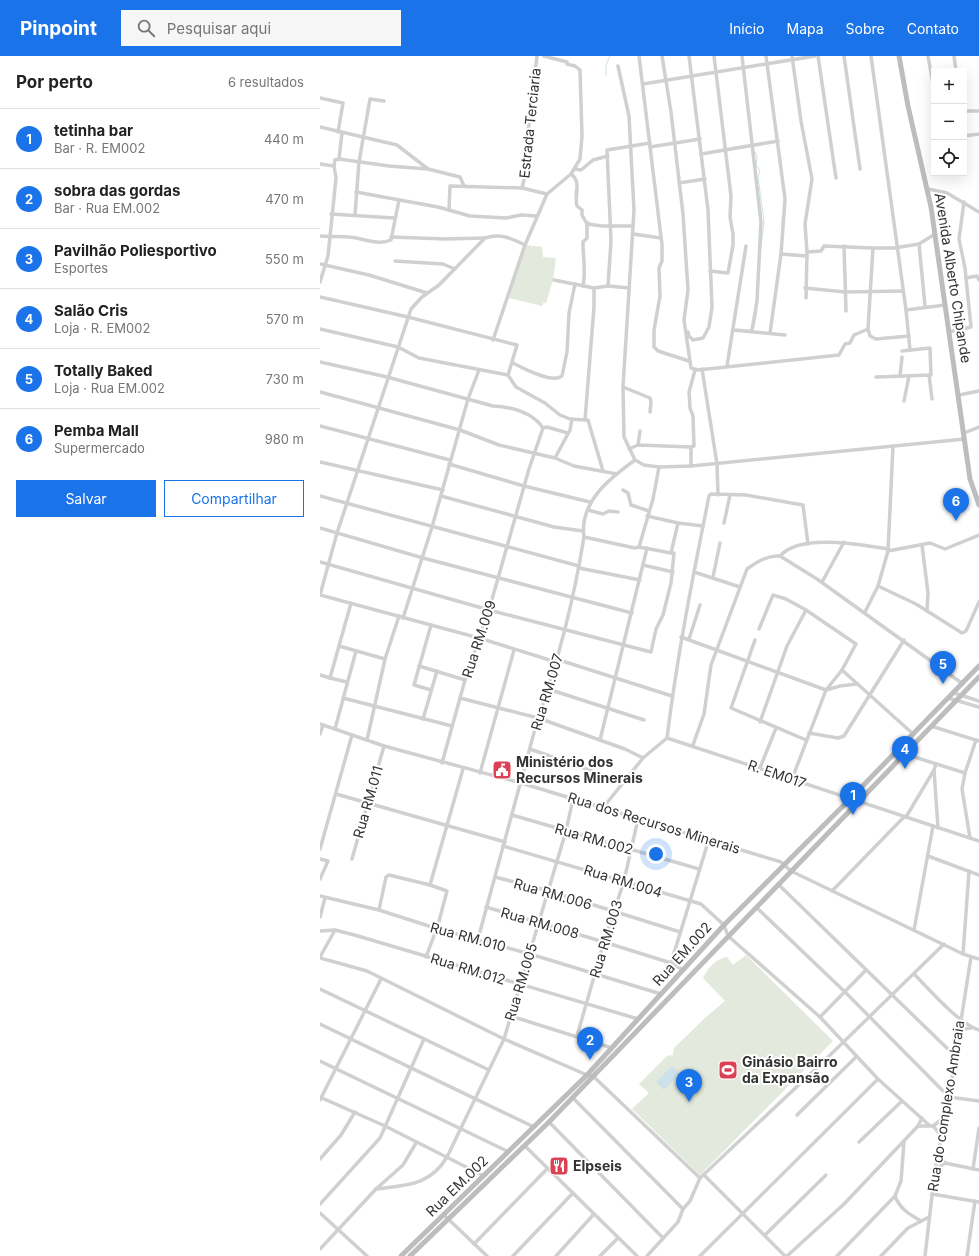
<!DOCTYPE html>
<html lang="pt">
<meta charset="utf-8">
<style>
:root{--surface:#fff;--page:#f6f6f6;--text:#222;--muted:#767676;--line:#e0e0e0;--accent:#1a73e8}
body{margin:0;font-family:Inter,sans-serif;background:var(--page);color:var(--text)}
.controls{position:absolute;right:12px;top:12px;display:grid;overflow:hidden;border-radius:0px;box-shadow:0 4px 16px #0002}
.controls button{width:36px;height:36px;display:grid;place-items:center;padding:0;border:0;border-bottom:1px solid var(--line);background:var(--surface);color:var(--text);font:20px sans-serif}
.you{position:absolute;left:336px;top:798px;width:14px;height:14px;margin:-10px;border:3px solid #fff;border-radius:50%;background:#1a73e8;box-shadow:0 0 0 6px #1a73e833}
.badge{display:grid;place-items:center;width:26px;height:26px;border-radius:50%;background:var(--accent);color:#fff;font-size:13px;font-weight:700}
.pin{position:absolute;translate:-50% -33px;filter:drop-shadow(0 1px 2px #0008)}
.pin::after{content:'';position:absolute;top:21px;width:14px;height:12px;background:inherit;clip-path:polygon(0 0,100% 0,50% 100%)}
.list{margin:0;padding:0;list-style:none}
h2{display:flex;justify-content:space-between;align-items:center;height:52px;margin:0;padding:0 16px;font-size:17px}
h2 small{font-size:13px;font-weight:400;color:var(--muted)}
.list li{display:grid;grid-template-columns:26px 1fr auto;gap:12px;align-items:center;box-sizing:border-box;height:60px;padding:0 16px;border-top:1px solid var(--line)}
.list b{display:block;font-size:15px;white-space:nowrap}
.list p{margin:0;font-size:13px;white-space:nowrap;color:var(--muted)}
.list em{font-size:13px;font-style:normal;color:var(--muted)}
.actions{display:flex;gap:8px;padding:12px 16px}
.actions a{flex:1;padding:9px 0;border:1px solid var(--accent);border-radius:0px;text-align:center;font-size:14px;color:var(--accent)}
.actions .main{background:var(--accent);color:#fff}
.icon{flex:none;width:22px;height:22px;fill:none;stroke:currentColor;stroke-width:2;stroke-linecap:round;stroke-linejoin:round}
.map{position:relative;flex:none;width:659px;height:1200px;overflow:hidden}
header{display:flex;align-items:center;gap:24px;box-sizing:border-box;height:56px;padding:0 20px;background:var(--accent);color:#fff}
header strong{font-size:19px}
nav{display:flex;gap:22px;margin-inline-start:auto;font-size:14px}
.search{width:280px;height:36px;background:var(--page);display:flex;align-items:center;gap:10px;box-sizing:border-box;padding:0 14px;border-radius:0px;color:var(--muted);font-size:15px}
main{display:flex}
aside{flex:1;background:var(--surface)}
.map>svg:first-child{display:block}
</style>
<header>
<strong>Pinpoint</strong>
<div class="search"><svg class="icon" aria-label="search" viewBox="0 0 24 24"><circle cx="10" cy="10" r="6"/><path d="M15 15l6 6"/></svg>Pesquisar aqui</div>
<nav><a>Início</a><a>Mapa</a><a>Sobre</a><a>Contato</a></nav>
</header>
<main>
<aside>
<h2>Por perto<small>6 resultados</small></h2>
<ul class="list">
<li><span class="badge">1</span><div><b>tetinha bar</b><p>Bar · R. EM002</p></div><em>440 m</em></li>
<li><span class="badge">2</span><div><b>sobra das gordas</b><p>Bar · Rua EM.002</p></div><em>470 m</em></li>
<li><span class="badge">3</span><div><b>Pavilhão Poliesportivo</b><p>Esportes</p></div><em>550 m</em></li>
<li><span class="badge">4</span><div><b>Salão Cris</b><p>Loja · R. EM002</p></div><em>570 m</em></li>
<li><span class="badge">5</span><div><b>Totally Baked</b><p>Loja · Rua EM.002</p></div><em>730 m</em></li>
<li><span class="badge">6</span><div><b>Pemba Mall</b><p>Supermercado</p></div><em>980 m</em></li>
</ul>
<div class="actions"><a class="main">Salvar</a><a>Compartilhar</a></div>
</aside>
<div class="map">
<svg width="659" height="1200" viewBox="0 0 659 1200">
<rect width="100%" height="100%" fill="#fff"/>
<g fill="#e3e9dc">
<polygon points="205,189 222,191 223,201 236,202 233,224 226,247 223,247 222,250 189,242"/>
<path d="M426,899l87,86 -133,134 -68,-66 17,-16 -10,-9 28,-28 6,-1 1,-7 32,-31 19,-16 -22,-23c6,-11 11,-18 24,-21l6,8z"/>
</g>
<polygon fill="#cde1ea" points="352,1010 360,1018 344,1034 336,1026"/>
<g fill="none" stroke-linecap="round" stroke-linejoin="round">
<g stroke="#cde1ea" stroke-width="1">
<polyline points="286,20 286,9 290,0"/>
<polyline points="435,96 437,101 436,109 440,115 438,121 444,165 441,191"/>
<polyline points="255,142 255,134"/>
<polyline points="267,165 270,166"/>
<polyline points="462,169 462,162"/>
<polyline points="434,271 437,255"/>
<polyline points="418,273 431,274"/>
</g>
<g stroke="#d0d0d0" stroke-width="3.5">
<polyline points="217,0 208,76 208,107 202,132 227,138"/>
<polyline points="319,0 342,189 342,205 339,212 340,240 334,274 334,291 338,295 369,305"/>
<polyline points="342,0 351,56 363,158 368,234 364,264 371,312 378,314 519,299 525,288 530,287 534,279 548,273 553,192 574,192 599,188"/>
<polyline points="422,0 441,166 437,245 432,274"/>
<polyline points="446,0 465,143 461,198 450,277"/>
<polyline points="472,0 481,65 492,123 485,168 487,196"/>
<polyline points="498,0 516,122"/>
<polyline points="524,0 540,113"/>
<polyline points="551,0 586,254 590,294"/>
<polyline points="608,0 614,34"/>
<polyline points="634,0 636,15"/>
<polyline points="298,10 309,60 314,154 303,331 304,381 315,404 324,409 339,411 371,410 645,383"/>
<polyline points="323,28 495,0"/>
<polyline points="0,42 23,47 18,76"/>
<polyline points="644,55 659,55"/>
<polyline points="0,71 77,89 108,113 140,121 144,130"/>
<polyline points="644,80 659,78"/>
<polyline points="330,91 380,83"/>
<polyline points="381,98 458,85"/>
<polyline points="19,103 22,77"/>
<polyline points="0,108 14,110 16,122 8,200 0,226"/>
<polyline points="14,110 15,104 19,103 69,110 108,113"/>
<polyline points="255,113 261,114 273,104 288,100"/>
<path d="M251,118c11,8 3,21 6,32l5,4v5l5,9"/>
<polyline points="359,127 385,123"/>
<polyline points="608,133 627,137 659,156"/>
<polyline points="36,136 118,151 150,160 186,162 201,159 217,160"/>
<polyline points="129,153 130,130 202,132"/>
<polyline points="11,158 74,162"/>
<polyline points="35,158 39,106 50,43 64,45"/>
<polyline points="313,178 341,182"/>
<path d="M0,180c10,1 20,0 29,1 14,1 28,9 42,3l8,-40"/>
<polyline points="71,181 126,183 164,182"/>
<path d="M205,189c-14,-7 -25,-12 -40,-7l-46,47 -17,12 -11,12 -74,224 -17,62 159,43 77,24"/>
<polyline points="524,190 526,255"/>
<polyline points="461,198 487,200"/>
<polyline points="75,205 123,208 135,213"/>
<polyline points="0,208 49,219 107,237"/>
<polyline points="390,215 408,217 413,189 413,178 410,161 411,140 394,0"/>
<polyline points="646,222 657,220 659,224"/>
<polyline points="234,224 274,232 288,230 309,232"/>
<path d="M263,230c3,-14 0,-30 0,-44l4,-4v-14l15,2h31"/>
<polyline points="288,230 291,185 287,94 330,87"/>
<polyline points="274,232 274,251 265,364 268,364 283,415"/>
<polyline points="485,232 525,236 583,235"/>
<polyline points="0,241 88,261 197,289 188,319"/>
<polyline points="486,242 487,196 501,195 504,190 553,192"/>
<polyline points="605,250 599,188 615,178"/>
<polyline points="586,254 625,249"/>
<polyline points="0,273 78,291 99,302 188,319 196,331 225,347 240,359 250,363 265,364"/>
<polyline points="548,273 550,280 556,283 589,280"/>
<polyline points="413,274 465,279"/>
<polyline points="368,276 369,280 373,284 383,282 389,271 392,251 388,154 369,0"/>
<polyline points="629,276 651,271 645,212 639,183 644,146"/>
<polyline points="173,284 205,189 227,138 251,118 260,103 262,80 260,14 255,10 247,8 247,6 224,0"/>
<path d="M0,306l67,15 106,29c18,1 39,6 50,22l-14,41 -40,141 -24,70 -23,83"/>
<path d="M193,307c10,5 39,21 49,13l5,-24 2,-39 6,-29"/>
<polyline points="407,310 426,190"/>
<polyline points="382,313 397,408 398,439"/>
<polyline points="609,319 612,343"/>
<polyline points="580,320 582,301"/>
<polyline points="556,321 611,319 610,292 582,295"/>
<polyline points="303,331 330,342 331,346 330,356"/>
<polyline points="0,336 140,374 179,389 235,402 254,410 297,418"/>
<polyline points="639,339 659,335"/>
<polyline points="584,345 589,320"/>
<polyline points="0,370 130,404"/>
<polyline points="223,372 227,371 248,377"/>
<polyline points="644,377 659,371"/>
<polyline points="318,389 320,375"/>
<polyline points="309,393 318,389 371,391"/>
<polyline points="235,402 250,374 252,363"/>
<polyline points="0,406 123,434"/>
<polyline points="129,408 204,430 270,446"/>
<polyline points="371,410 371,391 374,390 373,360 370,352 369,336 375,314"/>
<polyline points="303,434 308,437 311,449 329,455"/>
<polyline points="0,440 259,510"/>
<polyline points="121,440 234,471 263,475"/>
<polyline points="268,454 283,458 289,455 298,456"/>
<polyline points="327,460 358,467"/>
<polyline points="404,467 410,439"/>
<polyline points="0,472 103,502 312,557"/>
<polyline points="264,481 315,492 319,491 351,497"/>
<polyline points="602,489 608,537 607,555"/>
<polyline points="319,491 333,443 339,411"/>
<polyline points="568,495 610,487 625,493 659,479"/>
<polyline points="460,500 497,523 643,628"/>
<polyline points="0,506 169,554 331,596 336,573 343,559 351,527 354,497 351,497 358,467 383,470"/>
<polyline points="323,509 353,516"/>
<polyline points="259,512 320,524"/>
<polyline points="374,516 420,531"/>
<polyline points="393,521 400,487"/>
<polyline points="502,526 524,486"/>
<polyline points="558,530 596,548 642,577 646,575 659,546"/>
<polyline points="545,556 558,530 568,495 573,390"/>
<polyline points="83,562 112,471 148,343 159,314"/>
<polyline points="111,569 94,629 111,634"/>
<polyline points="439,573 453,539 466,543 486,554 536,588 522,614 506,634 472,723"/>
<polyline points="361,581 506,634 520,630 537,628"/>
<polyline points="369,583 380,549"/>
<polyline points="435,584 411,652 486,684"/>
<polyline points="19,590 65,603"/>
<polyline points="236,603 352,640"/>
<polyline points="99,610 145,624"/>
<polyline points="522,614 592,677"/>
<polyline points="0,619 10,622"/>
<polyline points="27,626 10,622 31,547"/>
<polyline points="228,633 324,664"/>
<polyline points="634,637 659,645"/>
<polyline points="23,642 132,670"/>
<polyline points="140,642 218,662 305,693 323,702"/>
<polyline points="628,642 659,651"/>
<polyline points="103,663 117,615"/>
<polyline points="440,666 467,590 486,554"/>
<polyline points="0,668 64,690 201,727 461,806 471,815 643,898 659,903"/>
<polyline points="611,670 659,685"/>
<polyline points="15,673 36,595"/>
<polyline points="489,677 518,682 524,680 584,584"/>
<polyline points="0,678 3,669"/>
<path d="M347,682c10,-82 26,-162 42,-242l2,-2 35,1 57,10 5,39"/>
<polyline points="47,684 65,603 79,560"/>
<polyline points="280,684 327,492"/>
<path d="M373,689l11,-31 7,-49 36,-96c10,-7 20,-14 33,-13 20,-23 81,-11 109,-7"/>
<polyline points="210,693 303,726"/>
<polyline points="585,698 645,717"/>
<polyline points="616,708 614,714 618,772"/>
<polyline points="440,712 456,672"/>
<polyline points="160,717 194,594"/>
<polyline points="16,738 185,786"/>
<polyline points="282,753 323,702 347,682 659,785"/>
<polyline points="192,759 379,813"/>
<polyline points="586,761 614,714"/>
<polyline points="650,782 642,733 645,717 656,684"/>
<polyline points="183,790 381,848 404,869 408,880 500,961 558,1023 609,1069"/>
<polyline points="0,793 32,679"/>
<polyline points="608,800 659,819"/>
<polyline points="0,803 8,805 0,823"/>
<polyline points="32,803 64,690"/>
<polyline points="175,821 229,835 360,876"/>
<polyline points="458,828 635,1000"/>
<polyline points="110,829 143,713"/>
<polyline points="512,835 584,761"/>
<polyline points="0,840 59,854 115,872 210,898 341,938"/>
<polyline points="166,851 284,886 351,907 363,914"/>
<polyline points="436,851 525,936 629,1041 659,1045"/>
<polyline points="59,854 66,821 69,819 110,829 127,835 118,869 106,901"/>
<polyline points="0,861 5,842"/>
<polyline points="594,874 613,770"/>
<polyline points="0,875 15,874 38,880 318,963"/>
<path d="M158,883l60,-221c21,-59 36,-120 46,-181 -5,-35 26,-59 51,-77"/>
<polyline points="643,898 649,815"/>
<polyline points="0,901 15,874"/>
<polyline points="0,902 47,915 184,983 267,1019 273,1020 380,1122"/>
<polyline points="351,907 389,783"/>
<path d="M594,918c16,16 45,50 65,56"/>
<polyline points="0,933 169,1014"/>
<polyline points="191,960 292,992"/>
<polyline points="500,961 546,914"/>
<polyline points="0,968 214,1071"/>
<polyline points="639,974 651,972"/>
<polyline points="257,980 284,886 304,825 318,763"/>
<polyline points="0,1005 189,1096"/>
<polyline points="0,1041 65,1070 164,1120"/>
<polyline points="253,1042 363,1153"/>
<polyline points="0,1044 61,923"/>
<polyline points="477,1059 536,1001"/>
<polyline points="229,1066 343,1182"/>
<polyline points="598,1070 613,1070 622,1080"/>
<polyline points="613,1070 625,1061"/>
<polyline points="539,1086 582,1045"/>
<polyline points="205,1090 317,1200"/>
<polyline points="619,1097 625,1107"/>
<polyline points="0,1103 21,1079 35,1056"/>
<polyline points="653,1113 659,1072"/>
<polyline points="615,1114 625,1107 659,1114"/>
<polyline points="384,1119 465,1200"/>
<path d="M56,1133c30,-4 54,-3 71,-32l57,-118 62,-208 7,-32"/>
<polyline points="612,1138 659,1146"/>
<path d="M575,1140c5,13 14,18 26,25"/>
<polyline points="0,1148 60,1082 104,983"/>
<polyline points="0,1157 47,1200"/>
<polyline points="124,1159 167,1200"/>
<polyline points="445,1179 506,1119"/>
<polyline points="154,1188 227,1113"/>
<polyline points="0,1193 56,1133 83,1109 96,1087"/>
<polyline points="193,1200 253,1137"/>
<polyline points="236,1200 274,1158"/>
<polyline points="280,1200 298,1182"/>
<polyline points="327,1200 358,1166 363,1153 370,1145 380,1122 503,1006 624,888"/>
<polyline points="380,1200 558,1023"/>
<polyline points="467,1200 524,1148 598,1070 602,1062"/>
<polyline points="517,1200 575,1140 581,1125 584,1086"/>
<polyline points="561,1200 588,1172 609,1161"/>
<polyline points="605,1200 615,1114 629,1041 651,901"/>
<polyline points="647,1200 655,1145"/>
</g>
<g stroke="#bdbdbd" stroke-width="5">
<polyline points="579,0 588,50 611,151 650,423 659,449"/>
<polyline points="81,1200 267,1019 404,869 530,743 659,610"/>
<polyline points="90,1200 229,1066 659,621"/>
</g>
</g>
<defs>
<g id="civic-square" transform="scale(1)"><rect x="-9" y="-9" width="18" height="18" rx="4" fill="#dc4256" stroke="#fff"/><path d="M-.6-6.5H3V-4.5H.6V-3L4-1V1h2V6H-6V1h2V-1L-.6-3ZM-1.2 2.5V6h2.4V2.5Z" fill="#fff"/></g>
<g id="stadium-square" transform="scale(1)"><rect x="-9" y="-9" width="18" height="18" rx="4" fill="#dc4256" stroke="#fff"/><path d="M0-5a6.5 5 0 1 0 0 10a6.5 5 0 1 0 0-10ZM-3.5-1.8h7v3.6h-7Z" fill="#fff"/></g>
<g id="restaurant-square" transform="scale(1)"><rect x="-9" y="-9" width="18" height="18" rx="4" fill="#dc4256" stroke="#fff"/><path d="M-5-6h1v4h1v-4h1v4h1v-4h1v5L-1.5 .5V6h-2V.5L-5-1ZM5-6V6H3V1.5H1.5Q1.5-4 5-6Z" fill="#fff"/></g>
</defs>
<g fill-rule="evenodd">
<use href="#civic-square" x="182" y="714"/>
<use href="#stadium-square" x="408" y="1014"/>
<use href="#restaurant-square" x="239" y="1110"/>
</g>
<g text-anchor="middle" stroke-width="4" stroke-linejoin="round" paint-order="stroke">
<g font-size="14" fill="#333" stroke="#fff">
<text transform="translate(210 67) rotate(-84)" y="5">Estrada Terciaria</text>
<text transform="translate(633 222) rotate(81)" y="5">Avenida Alberto Chipande</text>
<text transform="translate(159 583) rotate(-72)" y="5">Rua RM.009</text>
<text transform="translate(227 636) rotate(-73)" y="5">Rua RM.007</text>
<text transform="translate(457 718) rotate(19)" y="5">R. EM017</text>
<text transform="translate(48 746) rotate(-74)" y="5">Rua RM.011</text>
<text transform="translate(334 767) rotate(17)" y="5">Rua dos Recursos Minerais</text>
<text transform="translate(274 783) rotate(16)" y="5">Rua RM.002</text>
<text transform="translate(303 825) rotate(17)" y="5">Rua RM.004</text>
<text transform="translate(233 838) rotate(16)" y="5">Rua RM.006</text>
<text transform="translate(220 867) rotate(16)" y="5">Rua RM.008</text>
<text transform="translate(148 881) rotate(15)" y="5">Rua RM.010</text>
<text transform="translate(286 883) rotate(-73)" y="5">Rua RM.003</text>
<text transform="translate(362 898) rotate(-48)" y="5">Rua EM.002</text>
<text transform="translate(148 913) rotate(17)" y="5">Rua RM.012</text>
<text transform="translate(201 926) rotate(-73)" y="5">Rua RM.005</text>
<text transform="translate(626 1050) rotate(-81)" y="5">Rua do complexo Ambraia</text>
<text transform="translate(137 1130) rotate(-44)" y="5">Rua EM.002</text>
</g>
<g font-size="14" font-weight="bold" fill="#333" stroke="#fff" text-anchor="start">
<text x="196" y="711">Ministério dos<tspan x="196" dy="16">Recursos Minerais</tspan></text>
<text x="422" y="1011">Ginásio Bairro<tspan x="422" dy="16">da Expansão</tspan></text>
<text x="253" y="1115">Elpseis</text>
</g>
</g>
</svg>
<div class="controls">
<button>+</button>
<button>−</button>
<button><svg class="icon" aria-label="locate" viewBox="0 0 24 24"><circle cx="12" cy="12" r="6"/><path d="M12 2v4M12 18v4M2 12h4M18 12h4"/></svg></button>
</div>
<div class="you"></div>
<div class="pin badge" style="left:533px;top:759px">1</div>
<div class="pin badge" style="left:270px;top:1004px">2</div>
<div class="pin badge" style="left:369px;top:1046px">3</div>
<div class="pin badge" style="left:585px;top:713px">4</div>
<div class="pin badge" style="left:623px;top:628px">5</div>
<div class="pin badge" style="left:636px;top:465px">6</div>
</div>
</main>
